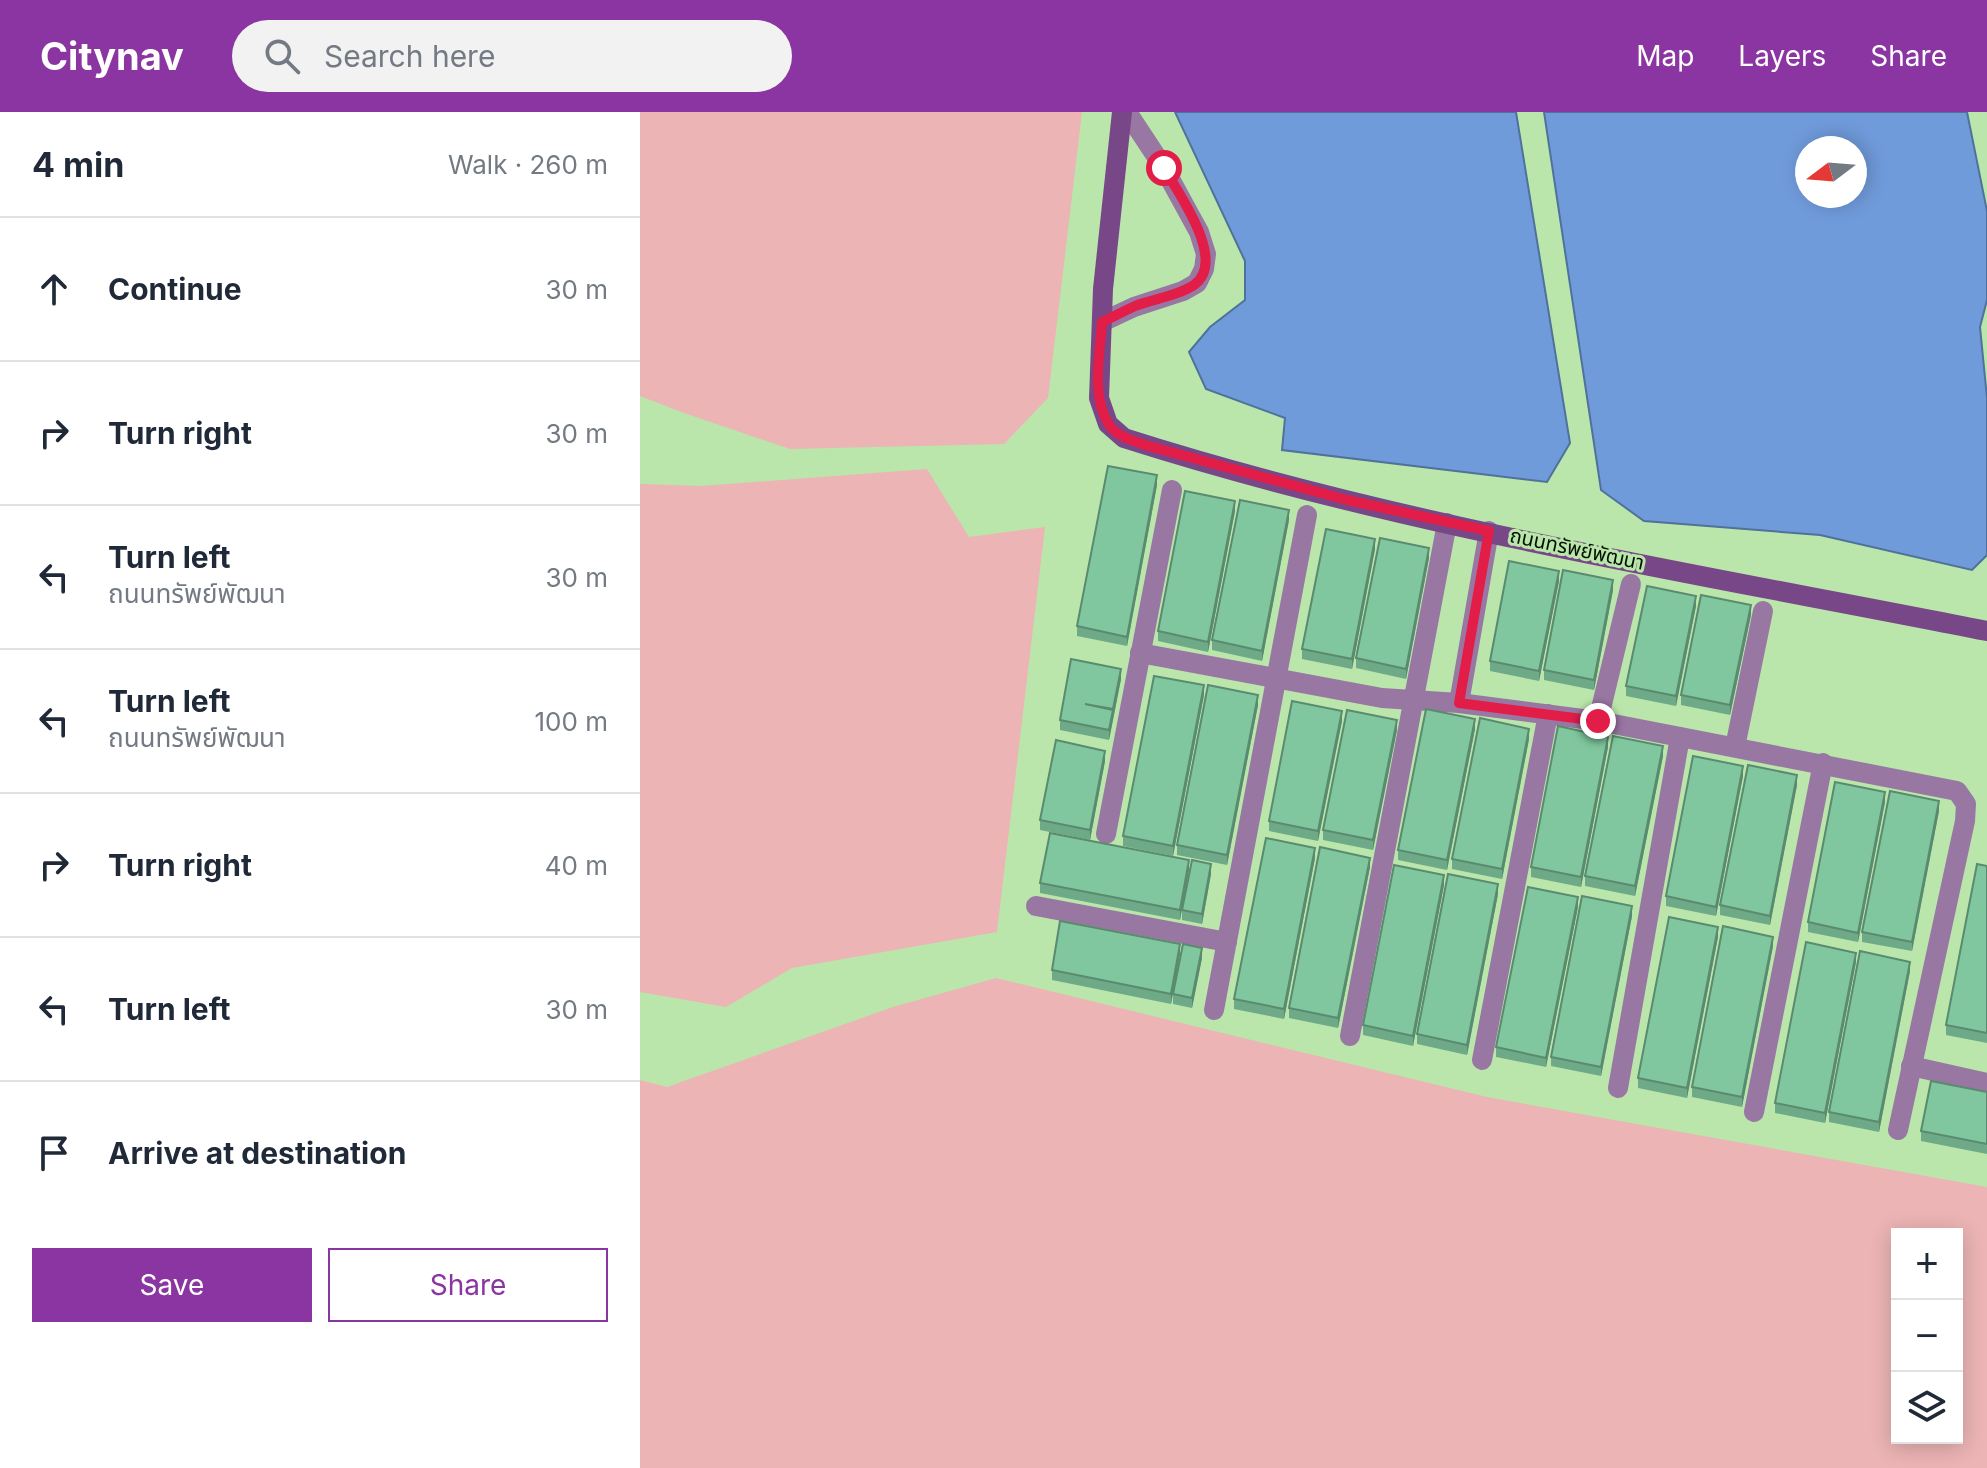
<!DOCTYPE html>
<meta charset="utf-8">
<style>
:root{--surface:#fff;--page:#f2f2f3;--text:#1f2937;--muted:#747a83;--line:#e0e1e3;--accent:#8b35a2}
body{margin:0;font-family:Inter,"Noto Sans Thai",sans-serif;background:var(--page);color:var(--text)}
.controls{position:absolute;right:24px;bottom:24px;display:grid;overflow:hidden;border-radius:0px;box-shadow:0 4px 20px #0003}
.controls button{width:72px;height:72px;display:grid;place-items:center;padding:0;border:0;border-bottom:2px solid var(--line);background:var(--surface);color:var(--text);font:40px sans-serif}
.compass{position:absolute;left:1155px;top:24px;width:72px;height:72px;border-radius:50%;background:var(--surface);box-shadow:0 4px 20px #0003;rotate:254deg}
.stop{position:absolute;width:24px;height:24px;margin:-18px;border:6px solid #e11d48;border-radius:50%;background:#fff}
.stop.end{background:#e11d48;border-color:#fff;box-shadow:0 2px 8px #0008}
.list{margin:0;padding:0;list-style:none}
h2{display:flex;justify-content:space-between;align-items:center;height:104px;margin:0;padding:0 32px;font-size:34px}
h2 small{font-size:26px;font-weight:400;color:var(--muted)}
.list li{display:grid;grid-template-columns:52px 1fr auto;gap:24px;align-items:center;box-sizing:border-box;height:144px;padding:0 32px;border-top:2px solid var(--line)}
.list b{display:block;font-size:30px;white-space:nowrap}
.list p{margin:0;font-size:26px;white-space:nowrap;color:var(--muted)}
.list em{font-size:26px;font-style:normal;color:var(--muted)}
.actions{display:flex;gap:16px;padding:24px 32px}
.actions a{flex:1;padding:18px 0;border:2px solid var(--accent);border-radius:0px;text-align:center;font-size:28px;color:var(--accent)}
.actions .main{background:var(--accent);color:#fff}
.icon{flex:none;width:44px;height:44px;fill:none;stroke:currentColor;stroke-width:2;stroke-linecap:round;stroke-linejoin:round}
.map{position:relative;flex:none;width:1347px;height:1356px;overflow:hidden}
header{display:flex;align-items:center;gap:48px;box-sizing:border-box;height:112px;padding:0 40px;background:var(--accent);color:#fff}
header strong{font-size:38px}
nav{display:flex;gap:44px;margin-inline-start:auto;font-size:28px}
.search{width:560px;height:72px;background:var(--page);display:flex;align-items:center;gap:20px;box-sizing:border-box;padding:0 28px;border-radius:44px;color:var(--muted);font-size:30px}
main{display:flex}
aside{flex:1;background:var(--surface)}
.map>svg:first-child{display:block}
</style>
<header>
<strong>Citynav</strong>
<div class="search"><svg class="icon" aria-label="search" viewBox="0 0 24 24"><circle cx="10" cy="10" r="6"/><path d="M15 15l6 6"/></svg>Search here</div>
<nav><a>Map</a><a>Layers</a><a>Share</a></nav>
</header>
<main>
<aside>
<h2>4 min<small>Walk · 260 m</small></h2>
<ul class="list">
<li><svg class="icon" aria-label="ahead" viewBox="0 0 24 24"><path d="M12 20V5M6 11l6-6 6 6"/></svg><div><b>Continue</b></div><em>30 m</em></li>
<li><svg class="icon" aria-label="right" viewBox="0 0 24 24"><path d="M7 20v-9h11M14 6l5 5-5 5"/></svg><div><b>Turn right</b></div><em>30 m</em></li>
<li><svg class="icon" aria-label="left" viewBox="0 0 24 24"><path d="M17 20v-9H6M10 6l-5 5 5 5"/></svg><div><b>Turn left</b><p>ถนนทรัพย์พัฒนา</p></div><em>30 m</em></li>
<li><svg class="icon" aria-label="left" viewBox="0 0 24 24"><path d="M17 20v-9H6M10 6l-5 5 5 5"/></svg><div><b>Turn left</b><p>ถนนทรัพย์พัฒนา</p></div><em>100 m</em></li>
<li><svg class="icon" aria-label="right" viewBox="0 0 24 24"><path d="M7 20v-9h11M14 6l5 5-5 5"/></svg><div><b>Turn right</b></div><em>40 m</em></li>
<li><svg class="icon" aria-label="left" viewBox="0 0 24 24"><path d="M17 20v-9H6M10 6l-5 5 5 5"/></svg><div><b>Turn left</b></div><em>30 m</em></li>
<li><svg class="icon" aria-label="arrive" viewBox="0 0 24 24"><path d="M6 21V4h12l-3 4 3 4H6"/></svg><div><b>Arrive at destination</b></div></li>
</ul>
<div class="actions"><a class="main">Save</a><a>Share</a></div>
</aside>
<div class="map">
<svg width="1347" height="1356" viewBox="0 0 1347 1356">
<rect width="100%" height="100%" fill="#bae6ac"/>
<g fill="#ecb4b4" fill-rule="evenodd">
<polygon points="0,0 442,0 408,286 364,332 150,337 44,301 0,284"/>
<polygon points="287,357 329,425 405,415 357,820 152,856 86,895 0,880 0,372 62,374"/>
<path d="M356,866l491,119 500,90v281h-1347v-388l27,7 226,-80zM1317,1122v204h-60v-204z"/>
</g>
<g fill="#709bdb" stroke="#4f729a" stroke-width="2" fill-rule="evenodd">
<polygon points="535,0 876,0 930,331 907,370 642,338 645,306 566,277 549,240 570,215 605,188 605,149"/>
<path d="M904,0h423l20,99v89l-7,27 7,71v157l-15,15 -152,-35 -176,-14 -43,-31zM1167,36h48v48h-48z"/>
</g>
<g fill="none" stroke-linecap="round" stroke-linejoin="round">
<g stroke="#9877a2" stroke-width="20">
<polyline points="462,210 494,195 543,179 557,171 564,157 566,142 559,120 524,56 487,0"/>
<polyline points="500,541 742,586 819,591 958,609 1317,679 1326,692 1325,709 1258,1018"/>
<polyline points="819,591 849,419"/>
<polyline points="958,609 991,472"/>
<polyline points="1095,635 1123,499"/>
<polyline points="466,722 532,378"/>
<polyline points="396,794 587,830"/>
<polyline points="574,898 667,403"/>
<polyline points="710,924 807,411"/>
<polyline points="842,948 908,602"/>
<polyline points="1271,954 1347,971"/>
<polyline points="978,976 1040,625"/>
<polyline points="1114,1000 1183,651"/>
</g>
<path stroke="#784787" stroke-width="20" d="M482,0l-19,177 -4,109 9,26 16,14c279,89 576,136 863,193"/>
</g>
<g fill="#6eaa88">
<polygon points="517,373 487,534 437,524 437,514"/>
<polygon points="595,399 568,540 518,529 518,519"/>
<polygon points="649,408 622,549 572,538 572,528"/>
<polygon points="735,437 712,557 662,547 662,537"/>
<polygon points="789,446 766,567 716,556 716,546"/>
<polygon points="919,469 899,569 850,559 850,549"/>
<polygon points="973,478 954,578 904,568 904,558"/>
<polygon points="1056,494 1036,594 986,584 986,574"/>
<polygon points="1111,503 1090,603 1041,593 1041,583"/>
<polygon points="481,567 469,628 420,618 420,608"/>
<polygon points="564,583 533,744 483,734 483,724"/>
<polygon points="618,593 587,753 537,743 537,733"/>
<polygon points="702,609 678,729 629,719 629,709"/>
<polygon points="835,617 807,758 758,748 758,738"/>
<polygon points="757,618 733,738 683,728 683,718"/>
<polygon points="889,627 862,767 812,757 812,747"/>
<polygon points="968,635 941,775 891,765 891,755"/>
<polygon points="1023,644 995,784 945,774 945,764"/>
<polygon points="465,649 450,728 400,718 400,708"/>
<polygon points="1103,664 1076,804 1026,794 1026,784"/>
<polygon points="1157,673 1130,813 1080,803 1080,793"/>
<polygon points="1245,690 1218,830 1168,820 1168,810"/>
<polygon points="1299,699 1272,839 1222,830 1222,820"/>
<polygon points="675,746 644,907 594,897 594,887"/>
<polygon points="1347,754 1347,931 1306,923 1306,913"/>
<polygon points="730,755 698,916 649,906 649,896"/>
<polygon points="549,758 540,808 400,781 400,771"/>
<polygon points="571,762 562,812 542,808 542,798"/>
<polygon points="804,773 773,934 723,923 723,913"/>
<polygon points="858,782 827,943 777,932 777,922"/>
<polygon points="938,795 906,955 856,945 856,935"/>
<polygon points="992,804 961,964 911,954 911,945"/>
<polygon points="1078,825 1047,986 998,976 998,966"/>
<polygon points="1133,834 1102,995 1052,985 1052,975"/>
<polygon points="540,842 531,892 412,868 412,858"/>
<polygon points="562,846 552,896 533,892 533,882"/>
<polygon points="1216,850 1185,1011 1135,1001 1135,991"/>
<polygon points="1270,859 1239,1020 1189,1010 1189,1000"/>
<polygon points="1347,980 1347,1042 1281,1029 1281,1019"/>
</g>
<g fill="#5a8b6f">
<polygon points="517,363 517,373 487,534 487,525"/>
<polygon points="595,389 595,399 568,540 568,530"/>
<polygon points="649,398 649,408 622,549 622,539"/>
<polygon points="735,427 735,437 712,557 712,547"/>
<polygon points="789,436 789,446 766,567 766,557"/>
<polygon points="919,459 919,469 899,569 899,559"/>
<polygon points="973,468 973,478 954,578 954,568"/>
<polygon points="1056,484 1056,494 1036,594 1036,584"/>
<polygon points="1111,493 1111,503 1090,603 1090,593"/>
<polygon points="481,557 481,567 469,628 469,618"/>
<polygon points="564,573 564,583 533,744 533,734"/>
<polygon points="618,583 618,593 587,753 587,743"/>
<polygon points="702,599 702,609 678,729 678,719"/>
<polygon points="835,607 835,617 807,758 807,748"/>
<polygon points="757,608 757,618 733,738 733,728"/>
<polygon points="889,617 889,627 862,767 862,757"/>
<polygon points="968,625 968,635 941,775 941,765"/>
<polygon points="1023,634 1023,644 995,784 995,774"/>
<polygon points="465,639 465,649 450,728 450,718"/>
<polygon points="1103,654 1103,664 1076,804 1076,795"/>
<polygon points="1157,663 1157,673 1130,813 1130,804"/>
<polygon points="1245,680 1245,690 1218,830 1218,821"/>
<polygon points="1299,689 1299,699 1272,839 1272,830"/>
<polygon points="675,736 675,746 644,907 644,897"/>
<polygon points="730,746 730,755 698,916 698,906"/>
<polygon points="549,748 549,758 540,808 540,798"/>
<polygon points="571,752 571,762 562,812 562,802"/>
<polygon points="804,763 804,773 773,934 773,924"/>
<polygon points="858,772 858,782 827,943 827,933"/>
<polygon points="938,785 938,795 906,955 906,946"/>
<polygon points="992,794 992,804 961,964 961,955"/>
<polygon points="1078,815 1078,825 1047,986 1047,976"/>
<polygon points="1133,825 1133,834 1102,995 1102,985"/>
<polygon points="540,832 540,842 531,892 531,882"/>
<polygon points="562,836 562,846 552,896 552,886"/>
<polygon points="1216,841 1216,850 1185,1011 1185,1001"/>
<polygon points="1270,850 1270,859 1239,1020 1239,1010"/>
</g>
<g fill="#80c69e" stroke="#5a8b6f" stroke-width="2">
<polygon points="468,354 517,363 487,525 437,514"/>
<polygon points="545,379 595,389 568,530 518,519"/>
<polygon points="600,388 649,398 622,539 572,528"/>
<polygon points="686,417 735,427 712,547 662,537"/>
<polygon points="740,426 789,436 766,557 716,546"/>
<polygon points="869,449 919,459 899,559 850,549"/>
<polygon points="923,458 973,468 954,568 904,558"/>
<polygon points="1007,474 1056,484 1036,584 986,574"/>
<polygon points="1061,483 1111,493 1090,593 1041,583"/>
<polygon points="431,547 481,557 473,597 445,592 473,598 469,618 420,608"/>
<polygon points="514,564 564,573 533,734 483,724"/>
<polygon points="568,573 618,583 587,743 537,733"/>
<polygon points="652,589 702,599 678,719 629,709"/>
<polygon points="786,597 835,607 807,748 758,738"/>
<polygon points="707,598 757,608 733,728 683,718"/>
<polygon points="840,606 889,617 862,757 812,747"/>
<polygon points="918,614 968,625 941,765 891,755"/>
<polygon points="973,624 1023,634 995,774 945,764"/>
<polygon points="416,628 465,639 450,718 400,708"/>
<polygon points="1053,644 1103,654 1076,795 1026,784"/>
<polygon points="1108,653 1157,663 1130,804 1080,793"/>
<polygon points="1195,670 1245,680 1218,821 1168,810"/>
<polygon points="1250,679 1299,689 1272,830 1222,820"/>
<polygon points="410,721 549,748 540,798 400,771"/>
<polygon points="626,726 675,736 644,897 594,887"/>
<polygon points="680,735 730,746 698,906 649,896"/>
<polygon points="552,748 571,752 562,802 542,798"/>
<polygon points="1337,752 1347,754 1347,921 1306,913"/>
<polygon points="754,753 804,763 773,924 723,913"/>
<polygon points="808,762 858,772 827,933 777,922"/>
<polygon points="888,775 938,785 906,946 856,935"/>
<polygon points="942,784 992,794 961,955 911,945"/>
<polygon points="1029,805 1078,815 1047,976 998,966"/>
<polygon points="420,809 540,832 531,882 412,858"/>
<polygon points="1083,814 1133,825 1102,985 1052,975"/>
<polygon points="1166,830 1216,841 1185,1001 1135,991"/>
<polygon points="543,832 562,836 552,886 533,882"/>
<polygon points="1220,839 1270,850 1239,1010 1189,1000"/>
<polygon points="1291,969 1347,980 1347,1032 1281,1019"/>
</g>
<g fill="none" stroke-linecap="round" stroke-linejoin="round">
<path stroke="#e11d48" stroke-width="10" d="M524,56c14,25 64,93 30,117 -17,11 -40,14 -59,21 -11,5 -22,11 -33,16 -2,31 -11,73 6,101 7,13 24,17 37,22l202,55 142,31 -30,172 139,18"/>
</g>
<g text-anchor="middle" stroke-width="6" stroke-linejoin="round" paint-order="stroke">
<g font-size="20" fill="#031101" stroke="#bae6ac">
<text transform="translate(937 437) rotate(12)" y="7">ถนนทรัพย์พัฒนา</text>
</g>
</g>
</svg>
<div class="controls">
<button>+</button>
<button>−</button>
<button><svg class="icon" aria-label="layers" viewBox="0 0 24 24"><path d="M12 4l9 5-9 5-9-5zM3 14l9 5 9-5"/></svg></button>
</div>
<svg class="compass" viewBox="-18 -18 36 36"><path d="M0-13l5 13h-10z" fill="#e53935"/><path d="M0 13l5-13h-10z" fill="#747a83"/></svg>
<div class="stop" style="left:524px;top:56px"></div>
<div class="stop end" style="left:958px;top:609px"></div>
</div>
</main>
